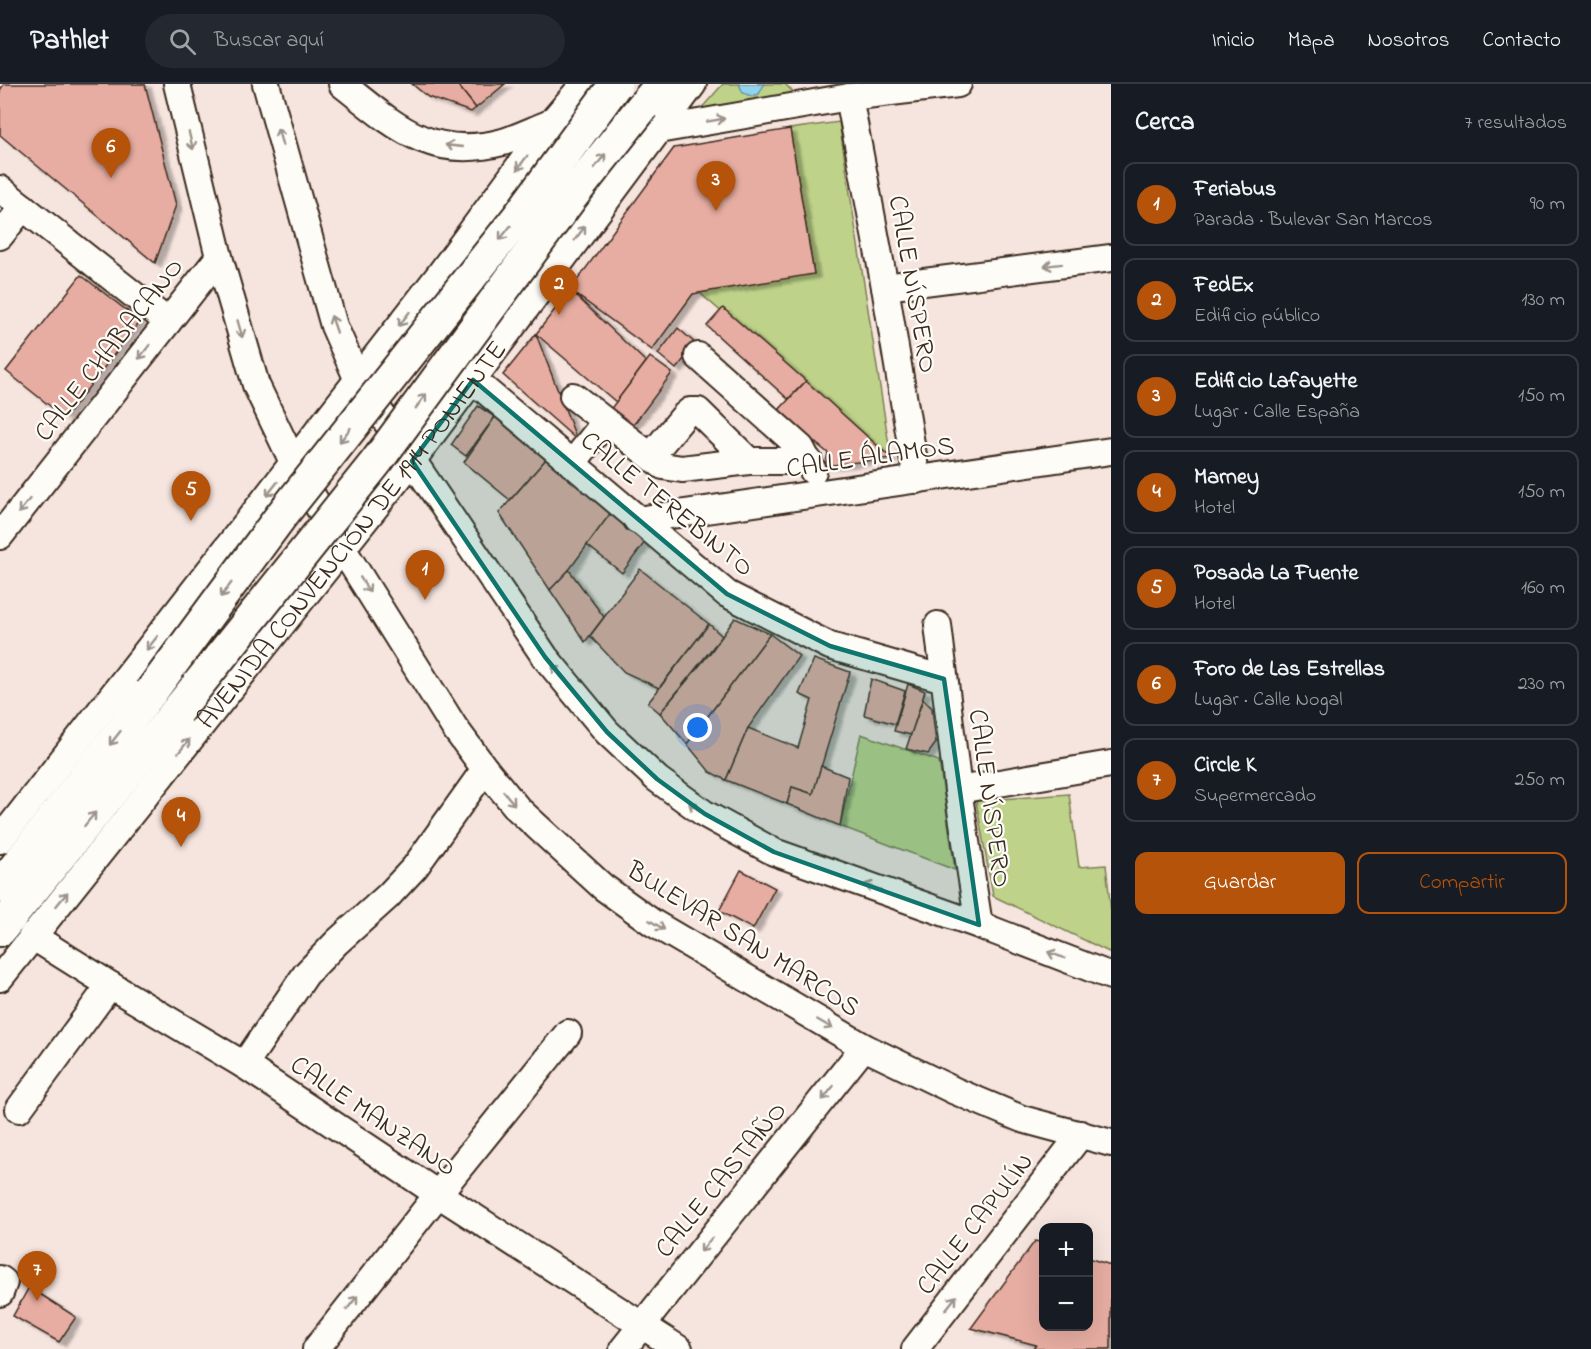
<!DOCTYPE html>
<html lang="es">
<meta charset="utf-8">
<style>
:root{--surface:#171b24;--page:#242831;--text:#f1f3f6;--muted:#9ea1a6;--line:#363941;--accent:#b45309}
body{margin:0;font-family:"Indie Flower",sans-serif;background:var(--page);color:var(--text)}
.controls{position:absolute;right:18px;bottom:18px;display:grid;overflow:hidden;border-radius:12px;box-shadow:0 6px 24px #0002}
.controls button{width:54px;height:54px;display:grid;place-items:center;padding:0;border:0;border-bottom:2px solid var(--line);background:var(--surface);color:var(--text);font:30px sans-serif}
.you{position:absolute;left:698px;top:644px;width:21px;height:21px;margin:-15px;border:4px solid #fff;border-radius:50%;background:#1a73e8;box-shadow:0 0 0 9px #1a73e833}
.badge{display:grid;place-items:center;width:39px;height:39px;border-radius:50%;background:var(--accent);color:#fff;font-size:20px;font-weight:700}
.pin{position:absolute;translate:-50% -50px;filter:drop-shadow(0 2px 3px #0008)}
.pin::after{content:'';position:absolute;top:32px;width:21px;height:18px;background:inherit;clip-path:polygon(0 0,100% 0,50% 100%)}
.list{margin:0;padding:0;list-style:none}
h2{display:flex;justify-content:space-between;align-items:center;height:78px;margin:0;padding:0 24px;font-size:26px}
h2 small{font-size:20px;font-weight:400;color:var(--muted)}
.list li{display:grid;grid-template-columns:39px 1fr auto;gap:18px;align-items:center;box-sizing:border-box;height:84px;margin:0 12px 12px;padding:0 12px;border:2px solid var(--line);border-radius:12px}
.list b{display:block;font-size:22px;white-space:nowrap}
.list p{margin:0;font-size:20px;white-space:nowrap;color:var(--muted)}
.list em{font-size:20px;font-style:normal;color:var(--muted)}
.actions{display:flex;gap:12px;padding:18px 24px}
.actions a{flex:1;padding:14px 0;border:2px solid var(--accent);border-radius:12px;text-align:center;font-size:21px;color:var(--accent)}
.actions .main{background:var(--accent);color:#fff}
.icon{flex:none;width:33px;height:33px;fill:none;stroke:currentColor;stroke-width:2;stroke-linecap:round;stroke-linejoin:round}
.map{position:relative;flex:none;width:1111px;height:1265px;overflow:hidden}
header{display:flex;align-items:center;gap:36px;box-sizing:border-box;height:84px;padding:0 30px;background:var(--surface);border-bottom:2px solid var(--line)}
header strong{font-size:28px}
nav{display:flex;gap:33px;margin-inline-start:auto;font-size:21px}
.search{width:420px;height:54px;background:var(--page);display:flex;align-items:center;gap:15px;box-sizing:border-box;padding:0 21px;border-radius:33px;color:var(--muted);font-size:22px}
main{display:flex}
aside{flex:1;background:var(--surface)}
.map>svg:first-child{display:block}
</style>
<header>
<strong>Pathlet</strong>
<div class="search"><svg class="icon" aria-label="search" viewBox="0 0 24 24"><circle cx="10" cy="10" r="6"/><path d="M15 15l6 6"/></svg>Buscar aquí</div>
<nav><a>Inicio</a><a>Mapa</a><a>Nosotros</a><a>Contacto</a></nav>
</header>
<main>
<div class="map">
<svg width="1111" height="1265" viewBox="0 0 1111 1265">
<defs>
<filter id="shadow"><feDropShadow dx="6" dy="4" stdDeviation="1.5" flood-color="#0004"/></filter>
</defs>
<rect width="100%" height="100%" fill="#f6e4de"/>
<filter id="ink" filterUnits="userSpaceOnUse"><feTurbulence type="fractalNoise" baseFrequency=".0167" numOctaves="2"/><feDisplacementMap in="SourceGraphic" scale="12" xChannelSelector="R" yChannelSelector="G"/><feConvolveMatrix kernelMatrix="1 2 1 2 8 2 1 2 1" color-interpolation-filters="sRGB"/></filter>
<g filter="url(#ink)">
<g fill="#bed389" stroke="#7c7e54" stroke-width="1.5">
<polygon points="723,0 785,0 798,13 699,27"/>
<polygon points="839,38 891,374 695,205 814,190 790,45"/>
<polygon points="861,650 939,677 955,786 840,742"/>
<polygon points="1069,710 1079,783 1106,781 1111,828 1111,869 993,812 976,717"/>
</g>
<polygon fill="#8fd5f0" stroke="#6d919c" stroke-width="1.5" points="739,0 764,0 759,10 751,12 743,9"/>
<g fill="#e7ada2" stroke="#3b2a1e" stroke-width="1.5" filter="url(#shadow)">
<polygon points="4,0 145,0 176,121 155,179 0,51 0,6"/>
<polygon points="412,0 457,0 476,24 471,28 428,13"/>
<polygon points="457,0 505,0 476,24"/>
<polygon points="790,45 814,190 693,210 652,266 570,206 674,64"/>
<polygon points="81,191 140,237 65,334 6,287"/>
<polygon points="570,206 646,278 616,318 536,250"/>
<polygon points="723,224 806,297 788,315 707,242"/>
<polygon points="678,244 696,260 676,285 658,270"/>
<polygon points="536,250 577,356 503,291"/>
<polygon points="650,273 672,289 631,344 609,327"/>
<polygon points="806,297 891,374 825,382 828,369 777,328"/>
<polygon points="478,322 495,333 466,372 451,361"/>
<polygon points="495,333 547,374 510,416 464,378"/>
<polygon points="547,374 610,430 569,486 550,506 499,429"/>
<polygon points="610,430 645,458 622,489 587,461"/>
<polygon points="640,485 709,540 659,604 624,588 590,552"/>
<polygon points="569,486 604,533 585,558 550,506"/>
<polygon points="735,534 770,550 687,660 660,629 710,569"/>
<polygon points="709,540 722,552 660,629 648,619"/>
<polygon points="770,550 799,572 748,644 726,696 710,688 687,660"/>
<polygon points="814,575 850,588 813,710 792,703 787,720 726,696 748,644 798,664 812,616 799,610"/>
<polygon points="871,595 905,607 895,640 864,631"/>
<polygon points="908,600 925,607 911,651 894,647"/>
<polygon points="923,615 932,624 936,659 928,670 906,665"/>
<polygon points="821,682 848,693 840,742 787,720 792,703 813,710"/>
<polygon points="741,786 775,804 753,845 719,827"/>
<polygon points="1035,1157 1044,1159 1044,1242 1088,1242 1088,1174 1111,1181 1111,1265 1033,1265 1036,1261 971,1244"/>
<polygon points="29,1203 76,1233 59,1258 13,1232"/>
</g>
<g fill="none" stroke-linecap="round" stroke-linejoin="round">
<g stroke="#3b2a1e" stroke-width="30">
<g id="minor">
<polyline points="177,0 219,173 256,301 293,378 342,464 454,643 485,685 518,725 603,803 653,839 864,963 955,1007 1022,1035 1111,1059"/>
<polyline points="266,0 334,242 357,294 545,573 607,648 657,695 705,730 774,768 979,841 1111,892"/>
<path d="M342,0c53,42 88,77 161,58 16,-5 32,-13 48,-19"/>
<polyline points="849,13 885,203 917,396"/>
<polyline points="658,46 849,13 958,0"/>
<polyline points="0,105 168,238"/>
<polyline points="0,152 23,123"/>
<polyline points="885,203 1111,174"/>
<polyline points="698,272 801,364 813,387"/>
<polyline points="473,296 727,510 830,562 944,595"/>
<polyline points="573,312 663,382 682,385 749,377 809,377"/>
<polyline points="651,372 684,332 690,327 698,327 749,377"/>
<polyline points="572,380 605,338"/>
<polyline points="637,436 1111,367"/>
<polyline points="0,452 219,173"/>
<polyline points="938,541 958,706 979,841"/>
<polyline points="958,706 1111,680"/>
<polyline points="0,756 440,190 551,39 584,0"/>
<polyline points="32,852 110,901 244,981 438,1110 679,1265"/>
<path id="s1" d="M0,894l412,-517 281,-377"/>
<polyline points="244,981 306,890 337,858 388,812 415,783 485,685"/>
<polyline points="19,1025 110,901"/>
<polyline points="0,1195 4,1198 0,1209"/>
<polyline points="316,1265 438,1110 568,949"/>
<polyline points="623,1265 864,963"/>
<polyline points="915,1265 1081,1050"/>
</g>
</g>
<g stroke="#3b2a1e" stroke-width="36">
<g id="major">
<polyline points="643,22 662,0"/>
<polyline points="0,803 151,608"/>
<polyline points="0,846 177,627"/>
</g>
</g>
<use href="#minor" stroke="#fdfcf7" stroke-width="26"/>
<use href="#major" stroke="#fdfcf7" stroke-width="32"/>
<g stroke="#3b2a1e" stroke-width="36" stroke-linecap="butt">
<g id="major-bridge">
<polyline points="151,608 281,432 519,132 615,1"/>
<polyline points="177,627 377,377 572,112 643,22"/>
</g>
</g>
<use href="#major-bridge" stroke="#fdfcf7" stroke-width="32"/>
</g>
<defs><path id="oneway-shaft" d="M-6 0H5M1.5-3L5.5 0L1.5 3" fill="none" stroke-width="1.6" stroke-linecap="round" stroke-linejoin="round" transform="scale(1.5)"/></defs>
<g stroke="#9c938a">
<use href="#oneway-shaft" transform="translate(716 36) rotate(-10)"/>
<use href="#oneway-shaft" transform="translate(280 53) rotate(-106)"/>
<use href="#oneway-shaft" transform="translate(191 57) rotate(76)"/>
<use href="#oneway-shaft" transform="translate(454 62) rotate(-174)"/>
<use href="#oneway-shaft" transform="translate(600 77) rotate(-52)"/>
<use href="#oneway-shaft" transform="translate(522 79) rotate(126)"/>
<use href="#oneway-shaft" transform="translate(505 149) rotate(128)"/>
<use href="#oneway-shaft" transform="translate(580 149) rotate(-53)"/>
<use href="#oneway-shaft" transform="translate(1053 181) rotate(173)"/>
<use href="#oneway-shaft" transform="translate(404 235) rotate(128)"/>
<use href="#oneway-shaft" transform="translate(334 240) rotate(-109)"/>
<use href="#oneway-shaft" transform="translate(240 245) rotate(74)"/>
<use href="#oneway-shaft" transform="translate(144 268) rotate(128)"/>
<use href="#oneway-shaft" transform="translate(421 317) rotate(-54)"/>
<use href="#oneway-shaft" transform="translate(345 351) rotate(128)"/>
<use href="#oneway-shaft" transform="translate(272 405) rotate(128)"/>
<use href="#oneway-shaft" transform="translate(24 422) rotate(128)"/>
<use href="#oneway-shaft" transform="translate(365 501) rotate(58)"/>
<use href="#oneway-shaft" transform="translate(226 506) rotate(127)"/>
<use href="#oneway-shaft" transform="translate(152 559) rotate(128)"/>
<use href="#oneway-shaft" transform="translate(558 588) rotate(-129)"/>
<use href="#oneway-shaft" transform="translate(115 654) rotate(128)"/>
<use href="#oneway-shaft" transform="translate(184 662) rotate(-51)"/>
<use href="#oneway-shaft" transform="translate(509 714) rotate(50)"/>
<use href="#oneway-shaft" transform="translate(696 724) rotate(-144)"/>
<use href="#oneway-shaft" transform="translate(90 735) rotate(-51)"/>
<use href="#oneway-shaft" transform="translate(873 803) rotate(-160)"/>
<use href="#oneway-shaft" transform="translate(62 815) rotate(-51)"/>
<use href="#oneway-shaft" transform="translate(657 841) rotate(32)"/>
<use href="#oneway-shaft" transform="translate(1056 871) rotate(-159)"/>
<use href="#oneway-shaft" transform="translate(825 940) rotate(30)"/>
<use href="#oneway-shaft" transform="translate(828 1009) rotate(129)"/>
<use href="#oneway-shaft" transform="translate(706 1161) rotate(129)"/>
<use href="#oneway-shaft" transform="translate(352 1219) rotate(-52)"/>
<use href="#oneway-shaft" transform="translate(951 1219) rotate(-52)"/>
</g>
</g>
<path fill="#0f766e" fill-opacity="0.2" stroke="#0f766e" stroke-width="4.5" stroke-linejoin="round" d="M473,296l254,214 103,52 114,33 35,246 -205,-73 -69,-38 -48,-35 -50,-47 -62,-75 -133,-196z"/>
<g text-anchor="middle" stroke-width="4.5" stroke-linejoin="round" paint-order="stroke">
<g font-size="27" fill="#3b2a1e" stroke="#fdfcf7">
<text transform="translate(914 200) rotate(80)" y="9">CALLE NÍSPERO</text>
<text transform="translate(108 265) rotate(-52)" y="9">CALLE CHABACANO</text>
<text transform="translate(870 372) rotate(-8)" y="9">CALLE ÁLAMOS</text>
<text transform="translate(668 419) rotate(39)" y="9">CALLE TEREBINTO</text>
<text dy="9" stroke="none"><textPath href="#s1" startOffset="566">AVENIDA CONVENCIÓN DE 1914 PONIENTE</textPath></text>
<text transform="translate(991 714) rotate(82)" y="9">CALLE NÍSPERO</text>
<text transform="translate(744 854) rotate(32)" y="9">BULEVAR SAN MARCOS</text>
<text transform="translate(374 1031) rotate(34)" y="9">CALLE MANZANO</text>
<text transform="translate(720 1095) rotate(-51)" y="9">CALLE CASTAÑO</text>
<text transform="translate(974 1139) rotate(-52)" y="9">CALLE CAPULÍN</text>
</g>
</g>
</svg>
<div class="controls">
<button>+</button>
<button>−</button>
</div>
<div class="you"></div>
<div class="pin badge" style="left:425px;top:516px">1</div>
<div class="pin badge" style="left:559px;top:231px">2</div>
<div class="pin badge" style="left:716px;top:127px">3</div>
<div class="pin badge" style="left:181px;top:763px">4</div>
<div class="pin badge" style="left:191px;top:437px">5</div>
<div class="pin badge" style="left:111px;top:94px">6</div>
<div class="pin badge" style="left:37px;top:1217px">7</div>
</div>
<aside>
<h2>Cerca<small>7 resultados</small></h2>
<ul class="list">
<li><span class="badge">1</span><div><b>Feriabus</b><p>Parada · Bulevar San Marcos</p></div><em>90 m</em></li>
<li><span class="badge">2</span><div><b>FedEx</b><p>Edificio público</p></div><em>130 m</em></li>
<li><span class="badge">3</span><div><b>Edificio Lafayette</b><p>Lugar · Calle España</p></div><em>150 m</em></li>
<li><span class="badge">4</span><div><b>Marney</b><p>Hotel</p></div><em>150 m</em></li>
<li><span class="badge">5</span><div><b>Posada La Fuente</b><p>Hotel</p></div><em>160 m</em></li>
<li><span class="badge">6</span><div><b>Foro de Las Estrellas</b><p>Lugar · Calle Nogal</p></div><em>230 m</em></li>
<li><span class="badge">7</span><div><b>Circle K</b><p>Supermercado</p></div><em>250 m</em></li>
</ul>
<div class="actions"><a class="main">Guardar</a><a>Compartir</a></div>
</aside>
</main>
